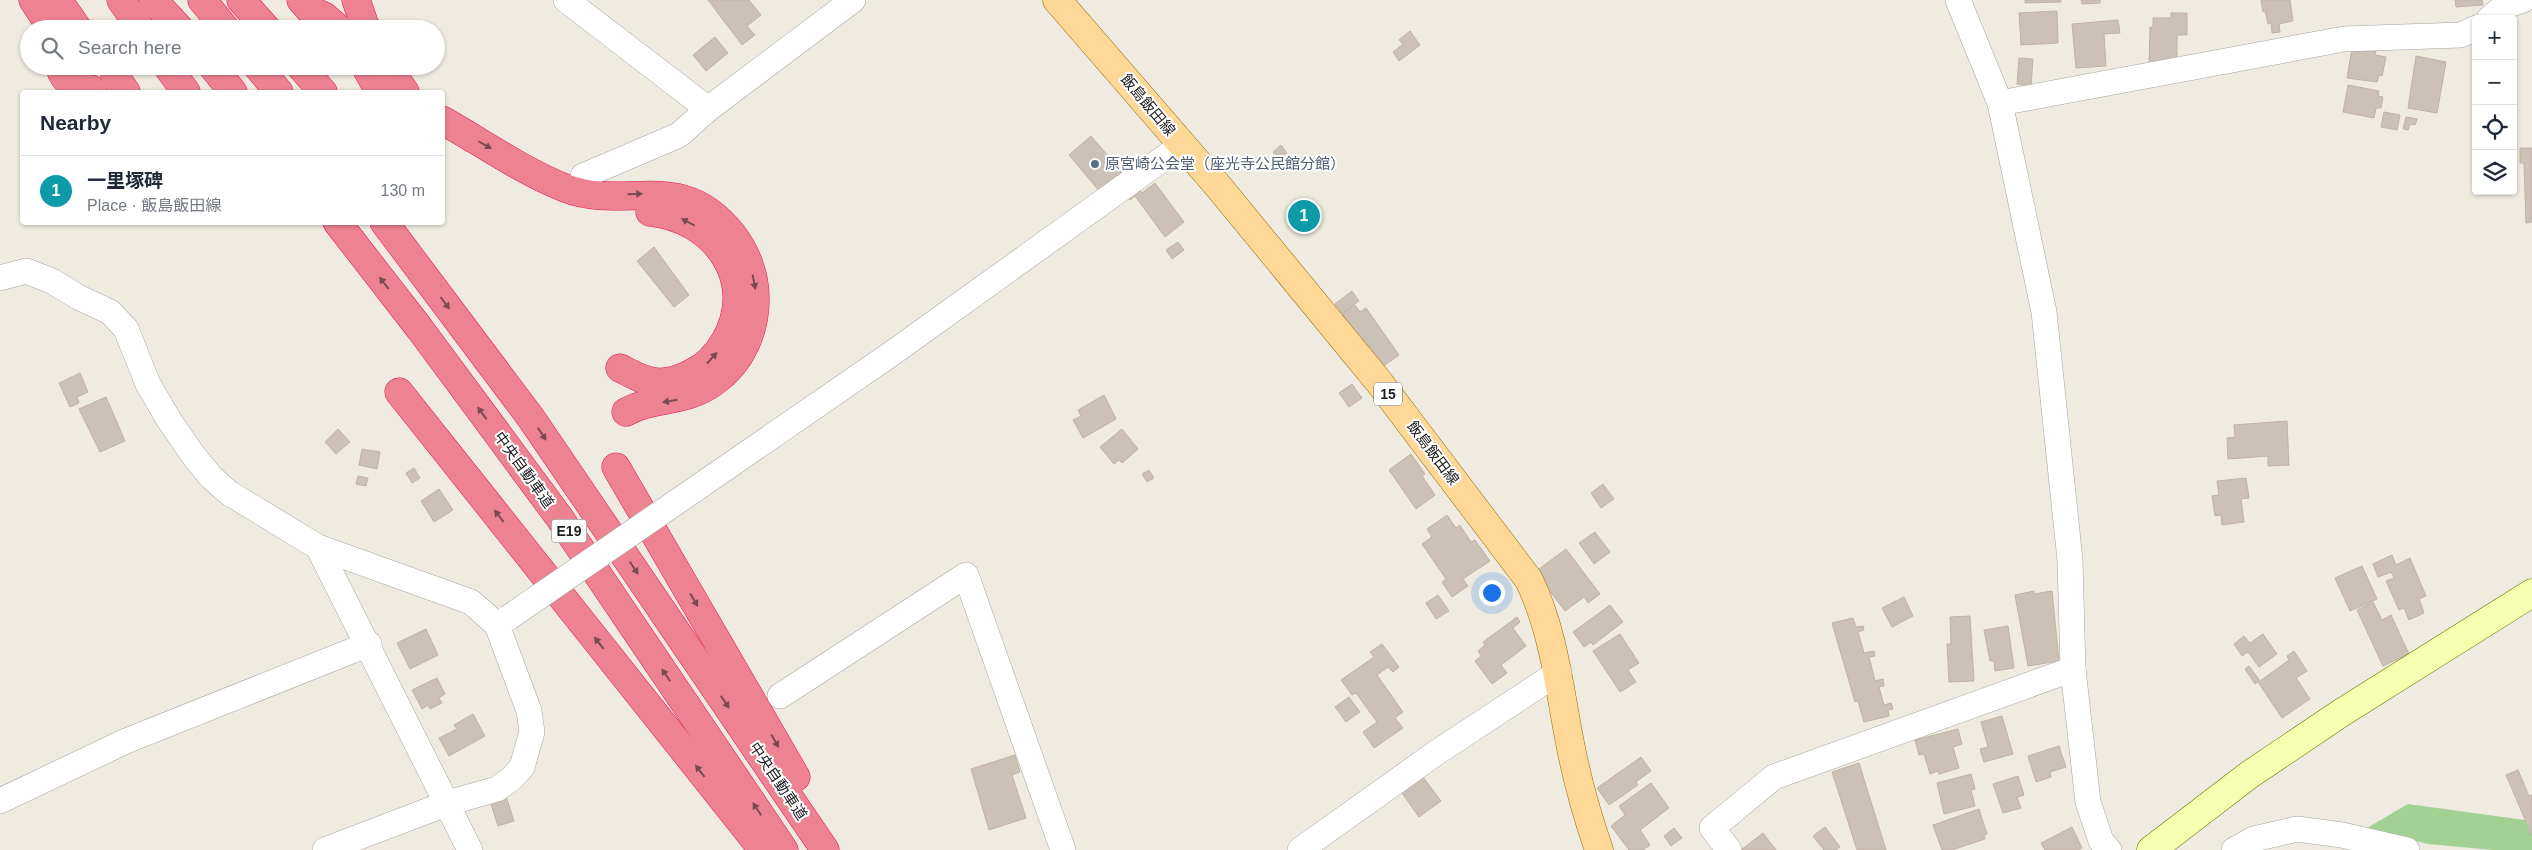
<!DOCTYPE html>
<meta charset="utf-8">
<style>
:root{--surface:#fff;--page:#f6f6f7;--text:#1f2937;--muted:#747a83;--line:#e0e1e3;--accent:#b45309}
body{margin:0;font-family:Arial,"Noto Sans JP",sans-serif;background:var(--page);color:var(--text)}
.controls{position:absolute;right:15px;top:15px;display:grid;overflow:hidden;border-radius:5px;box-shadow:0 1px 4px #0004}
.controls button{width:45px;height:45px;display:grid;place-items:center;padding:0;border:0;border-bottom:1px solid var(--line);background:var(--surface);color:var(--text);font:25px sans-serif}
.you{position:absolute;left:1491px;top:592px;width:18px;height:18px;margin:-12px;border:4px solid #fff;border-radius:50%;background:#1a73e8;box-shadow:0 0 0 8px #1a73e833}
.badge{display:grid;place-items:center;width:32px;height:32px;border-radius:50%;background:var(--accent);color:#fff;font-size:16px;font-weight:700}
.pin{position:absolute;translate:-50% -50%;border:2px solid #fff;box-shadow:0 1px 5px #0006}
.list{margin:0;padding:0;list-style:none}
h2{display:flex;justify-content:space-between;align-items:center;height:65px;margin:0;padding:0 20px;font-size:21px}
h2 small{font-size:16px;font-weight:400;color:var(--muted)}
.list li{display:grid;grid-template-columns:32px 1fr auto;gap:15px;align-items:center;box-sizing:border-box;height:70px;padding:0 20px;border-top:1px solid var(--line)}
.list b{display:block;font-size:19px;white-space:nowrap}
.list p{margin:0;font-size:16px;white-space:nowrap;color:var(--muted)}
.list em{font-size:16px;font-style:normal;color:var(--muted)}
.icon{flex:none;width:28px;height:28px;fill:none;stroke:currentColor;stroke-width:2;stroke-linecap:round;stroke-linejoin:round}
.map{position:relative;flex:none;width:2532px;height:850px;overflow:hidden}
.search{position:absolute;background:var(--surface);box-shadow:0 1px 4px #0004;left:20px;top:20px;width:425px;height:55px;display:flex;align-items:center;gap:12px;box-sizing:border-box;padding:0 18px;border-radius:28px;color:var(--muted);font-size:19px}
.panel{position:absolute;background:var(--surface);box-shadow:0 1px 4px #0004;left:20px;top:90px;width:425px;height:135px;border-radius:5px}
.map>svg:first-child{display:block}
</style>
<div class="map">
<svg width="2532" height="850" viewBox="0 0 2532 850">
<rect width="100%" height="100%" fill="#efebe1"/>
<polygon fill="#a2d193" points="2408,804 2532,821 2532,850 2493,850 2428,844 2367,828"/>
<g fill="#cbc1b7" stroke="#c1b2a3">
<polygon points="708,0 749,0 761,15 747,26 755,35 742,45"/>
<polygon points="2025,0 2061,0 2061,2 2025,3"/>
<polygon points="2081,0 2100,0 2100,3 2082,4"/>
<polygon points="2261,0 2290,0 2293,21 2279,24 2280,32 2272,33 2271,23 2268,24 2265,11 2263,12"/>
<polygon points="2455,0 2482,0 2483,5 2456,7"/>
<polygon points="2057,11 2058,43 2021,45 2019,13"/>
<polygon points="2171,13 2187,13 2187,35 2177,35 2177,66 2149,66 2150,27 2153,27 2153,18 2171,18"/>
<polygon points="2118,20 2120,33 2104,34 2106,66 2076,68 2072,24"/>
<polygon points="1410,31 1420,45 1399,61 1393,52 1403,44 1399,40"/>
<polygon points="715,37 728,53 706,71 693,55"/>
<polygon points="2352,48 2376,51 2375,55 2386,57 2382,76 2379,75 2377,82 2347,78"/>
<polygon points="2416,56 2446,62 2437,113 2408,108"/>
<polygon points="2019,58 2033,59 2031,86 2017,84"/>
<polygon points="2348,85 2379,91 2378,96 2383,97 2381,108 2376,108 2374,118 2343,112"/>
<polygon points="2384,112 2400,115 2397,130 2381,127"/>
<polygon points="2406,117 2417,119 2415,125 2410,124 2408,130 2403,129"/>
<polygon points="1091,136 1122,172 1100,192 1069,155"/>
<polygon points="1281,145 1287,153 1279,159 1273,152"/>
<polygon points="2520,148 2532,148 2532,222 2526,223 2524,163 2520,163"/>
<polygon points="1155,183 1184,222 1165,237 1135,196 1130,200 1127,196 1138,187 1142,193"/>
<polygon points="1178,242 1184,250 1172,259 1166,250"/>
<polygon points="654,247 689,295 674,307 637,261"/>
<polygon points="1352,291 1359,301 1342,313 1335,304"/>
<polygon points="1355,305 1360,312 1366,308 1399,355 1378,370 1346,324 1348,323 1342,314"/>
<polygon points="80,373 88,392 77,397 79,403 70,407 59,383"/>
<polygon points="1352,384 1362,398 1349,407 1339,393"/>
<polygon points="1104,395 1116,419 1083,438 1073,420 1081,416 1078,410"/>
<polygon points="106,397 125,441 100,452 79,409"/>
<polygon points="2287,421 2289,465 2268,466 2268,456 2228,459 2227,438 2235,437 2234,425"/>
<polygon points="338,429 350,442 336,454 325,442"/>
<polygon points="1122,429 1138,449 1122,463 1119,460 1114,464 1100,447"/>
<polygon points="362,449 380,452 377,469 359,465"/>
<polygon points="1411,454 1425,474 1422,476 1435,495 1416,509 1389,470"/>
<polygon points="414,468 420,478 412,483 406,473"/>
<polygon points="1149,470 1154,478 1147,482 1142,474"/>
<polygon points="358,476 368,478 366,486 356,484"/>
<polygon points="2246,478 2249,498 2241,499 2244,522 2222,525 2221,515 2215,516 2212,496 2219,495 2217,481"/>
<polygon points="1603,484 1614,499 1601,508 1591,493"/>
<polygon points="439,489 453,510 434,522 421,501"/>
<polygon points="1447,515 1456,528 1460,525 1471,542 1475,540 1490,561 1463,579 1468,586 1452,597 1442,582 1446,579 1422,544 1432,537 1427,529"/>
<polygon points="1595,532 1610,552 1594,564 1579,543"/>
<polygon points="1566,549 1600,594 1588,603 1584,597 1565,611 1535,572"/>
<polygon points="2392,555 2396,565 2410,558 2426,596 2419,599 2424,613 2409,620 2404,608 2399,610 2386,581 2394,578 2391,572 2378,577 2373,564"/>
<polygon points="2362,566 2377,599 2350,611 2335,578"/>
<polygon points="2034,591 2034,594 2052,591 2059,661 2028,666 2015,595"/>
<polygon points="1438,595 1449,611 1436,619 1426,603"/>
<polygon points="1904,597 1913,616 1892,627 1882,608"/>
<polygon points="2373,602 2382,620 2391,615 2409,654 2383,666 2357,610"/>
<polygon points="1610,605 1623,622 1593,645 1591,642 1584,647 1573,632"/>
<polygon points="1970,616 1974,681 1949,682 1947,644 1951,644 1950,617"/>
<polygon points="1517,617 1520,622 1513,628 1526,646 1501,665 1507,673 1492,684 1475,661 1481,656 1478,651 1485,645 1483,642"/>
<polygon points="1853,618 1856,627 1863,626 1864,630 1858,632 1864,653 1874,651 1875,656 1869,657 1875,681 1883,679 1884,686 1879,687 1884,705 1891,703 1893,709 1888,710 1889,716 1864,722 1858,701 1855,702 1832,623"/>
<polygon points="2008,626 2014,668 1995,671 1994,661 1990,661 1984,630"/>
<polygon points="426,629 438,655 410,669 397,643"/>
<polygon points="1620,634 1639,663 1628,670 1636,682 1620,692 1593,651"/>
<polygon points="2263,634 2277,654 2259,667 2248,652 2242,656 2234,644 2244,636 2250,643"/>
<polygon points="1382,644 1399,667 1393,672 1388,667 1377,675 1403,712 1395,718 1403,728 1374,748 1363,732 1377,722 1356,693 1352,695 1341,680 1374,657 1370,652"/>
<polygon points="2294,651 2307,671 2296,678 2310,699 2282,718 2258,682 2255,684 2245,669 2249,666 2260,681 2289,660 2287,656"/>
<polygon points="437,678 445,694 439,698 442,703 430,709 428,705 422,709 412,690"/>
<polygon points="1349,697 1360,712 1346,722 1335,707"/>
<polygon points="473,714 485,736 449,756 439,738 457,729 454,725"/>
<polygon points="2002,716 2013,754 1984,762 1980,749 1988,747 1981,722"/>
<polygon points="1958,729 1962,744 1953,747 1959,768 1939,774 1938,771 1930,774 1924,754 1919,755 1915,740"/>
<polygon points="2059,746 2066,767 2050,772 2051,777 2036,782 2028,756"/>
<polygon points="1015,755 1020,772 1012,775 1026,818 989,830 971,769"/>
<polygon points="1641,757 1651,771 1636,782 1638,785 1609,805 1597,788"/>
<polygon points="1859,763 1886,850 1857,850 1832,772"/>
<polygon points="2518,770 2529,796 2532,795 2532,836 2506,775"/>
<polygon points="1971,774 1975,789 1971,790 1975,806 1944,814 1937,783"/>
<polygon points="2018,776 2024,795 2017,797 2021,808 2003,813 1993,784"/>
<polygon points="1423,777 1441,801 1419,817 1402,793"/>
<polygon points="1651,783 1669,808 1640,830 1650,845 1643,850 1629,850 1611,826 1625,815 1619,806"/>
<polygon points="506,796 514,821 498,826 490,801"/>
<polygon points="1979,809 1987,834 1984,835 1985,839 1952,850 1942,850 1933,825"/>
<polygon points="1825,827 1840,847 1836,850 1824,850 1813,836"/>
<polygon points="2072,827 2082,848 2078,850 2045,850 2041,843"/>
<polygon points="1674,828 1682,838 1671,846 1664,836"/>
<polygon points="1763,833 1776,850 1741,850"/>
</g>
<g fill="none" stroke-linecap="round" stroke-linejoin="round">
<g stroke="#a4a4a4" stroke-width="26">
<g id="street">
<polyline points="566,0 708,109"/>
<polyline points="1958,0 2000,103 2044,312 2070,560 2073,669 2088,802 2101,841 2109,850"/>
<polyline points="2489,19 2503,7 2523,0"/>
<polyline points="2000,103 2344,39 2461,35 2476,28"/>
<polyline points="583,176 679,135 708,109 853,0"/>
<polyline points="0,278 26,271 52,281 78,297 110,312 126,329 148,384 169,420 193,455 211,477 229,493 318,547 471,602 497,625 529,711 532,732 522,767 511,779 497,789 448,803 325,850"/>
<polyline points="678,501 891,354 1182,145"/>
<polyline points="318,547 470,850"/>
<polyline points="780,696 966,575 1063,850"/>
<polyline points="0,801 126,741 369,644"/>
<polyline points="1300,850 1436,753 1559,672"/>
<polyline points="1729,850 1712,828 1774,777 2073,669"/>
<polyline points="2234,850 2254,839 2297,829 2342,835 2407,850"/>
</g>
</g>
<g stroke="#647700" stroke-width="29">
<polyline id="secondary" points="2151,850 2249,775 2341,713 2532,593"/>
</g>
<g stroke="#956c00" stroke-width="29">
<path id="primary" d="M1057,0l161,186 161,196 150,198c25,52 30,107 41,163 7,37 17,72 29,107"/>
</g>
<g stroke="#e41752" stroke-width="29">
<g id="highway">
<polyline points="33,0 52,29"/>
<polyline points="58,0 78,29"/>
<polyline points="121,0 141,29"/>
<polyline points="153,0 180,29"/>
<polyline points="202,0 226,29"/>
<polyline points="241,0 267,29"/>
<polyline points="301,0 310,10 324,16 339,29"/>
<polyline points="356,0 366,29"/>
<path d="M59,66c6,17 15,23 32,23l2,3"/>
<polyline points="116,66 115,76 126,92"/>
<polyline points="167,66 186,92"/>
<polyline points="212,66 233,92"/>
<polyline points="257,66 279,92"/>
<polyline points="300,66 323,92"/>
<polyline points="365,66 380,92"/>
<polyline points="387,66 405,92"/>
<path d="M442,120c39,22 82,52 123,68 61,24 115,-20 167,46 14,18 23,41 23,63 1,33 -14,66 -41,85 -30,22 -59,14 -88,30"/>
<polyline points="337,222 420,329 559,517 784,850"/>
<polyline points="384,222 531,418 825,850"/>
<path d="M620,368c12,6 23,13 36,14 13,1 25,-3 36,-9 15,-7 25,-18 33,-32 35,-61 -11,-123 -75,-129"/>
<polyline points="399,392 763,850"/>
<polyline points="616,467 796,777"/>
</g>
</g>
<use href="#street" stroke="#fff" stroke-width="25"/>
<use href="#secondary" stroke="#f6feb0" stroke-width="28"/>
<use href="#primary" stroke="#ffd796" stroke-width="28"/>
<use href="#highway" stroke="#ed8291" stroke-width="28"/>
<g stroke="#a4a4a4" stroke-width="26" stroke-linecap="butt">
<polyline id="street-bridge" points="508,618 678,501"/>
</g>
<use href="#street-bridge" stroke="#fff" stroke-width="25"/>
</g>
<defs><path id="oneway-solid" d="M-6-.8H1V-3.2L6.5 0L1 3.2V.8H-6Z" transform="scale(1.25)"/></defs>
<g fill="#7b4a51">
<use href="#oneway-solid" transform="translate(485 145) rotate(30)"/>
<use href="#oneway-solid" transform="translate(635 194) rotate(-2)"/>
<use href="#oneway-solid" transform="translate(688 222) rotate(-152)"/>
<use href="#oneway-solid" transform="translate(754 282) rotate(79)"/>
<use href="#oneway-solid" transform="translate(384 283) rotate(-128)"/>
<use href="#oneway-solid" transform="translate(445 303) rotate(53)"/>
<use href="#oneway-solid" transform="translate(712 358) rotate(-47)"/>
<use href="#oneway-solid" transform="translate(670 401) rotate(170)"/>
<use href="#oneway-solid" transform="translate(482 413) rotate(-126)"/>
<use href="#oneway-solid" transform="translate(542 434) rotate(56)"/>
<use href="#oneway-solid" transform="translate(499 516) rotate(-128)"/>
<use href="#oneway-solid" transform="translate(634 568) rotate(56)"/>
<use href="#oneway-solid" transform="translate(694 600) rotate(60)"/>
<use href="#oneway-solid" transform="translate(599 643) rotate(-128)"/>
<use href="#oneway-solid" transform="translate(666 675) rotate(-124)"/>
<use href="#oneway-solid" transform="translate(725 702) rotate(56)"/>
<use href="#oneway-solid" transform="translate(775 741) rotate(60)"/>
<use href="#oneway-solid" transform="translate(700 771) rotate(-128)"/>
<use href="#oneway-solid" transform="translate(757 809) rotate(-124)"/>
</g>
<circle fill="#5c6f8a" stroke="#fff" stroke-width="2" cx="1095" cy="164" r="5"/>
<g text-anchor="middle" stroke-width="4" stroke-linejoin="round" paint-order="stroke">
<g fill="#fff" stroke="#616161" stroke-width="1">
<rect x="1374" y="382.5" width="28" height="23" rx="4"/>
<rect x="551.5" y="519.5" width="35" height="23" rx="4"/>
</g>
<g font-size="14" font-weight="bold" fill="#1d1d1d">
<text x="1388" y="399">15</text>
<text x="569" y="536">E19</text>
</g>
<g font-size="15" fill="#1d1d1d" stroke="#fff">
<text transform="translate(1148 105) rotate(50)" y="5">飯島飯田線</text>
<text transform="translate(1433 453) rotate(53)" y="5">飯島飯田線</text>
<text transform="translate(524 470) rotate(54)" y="5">中央自動車道</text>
<text transform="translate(778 781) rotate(56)" y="5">中央自動車道</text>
</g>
<g font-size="15" fill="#4e5e75" stroke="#fff" text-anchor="start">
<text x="1105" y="169">原宮崎公会堂（座光寺公民館分館）</text>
</g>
</g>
</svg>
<div class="controls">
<button>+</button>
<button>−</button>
<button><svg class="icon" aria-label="locate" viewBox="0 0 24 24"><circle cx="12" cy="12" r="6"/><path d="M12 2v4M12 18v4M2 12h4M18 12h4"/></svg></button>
<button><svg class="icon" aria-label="layers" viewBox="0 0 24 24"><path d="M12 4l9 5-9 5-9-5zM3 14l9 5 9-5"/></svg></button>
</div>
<div class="you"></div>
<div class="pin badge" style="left:1304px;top:216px;background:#0f9aa8">1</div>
<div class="search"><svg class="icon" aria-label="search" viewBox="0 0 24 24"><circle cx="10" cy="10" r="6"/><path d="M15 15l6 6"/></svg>Search here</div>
<section class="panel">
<h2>Nearby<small></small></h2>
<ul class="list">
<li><span class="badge" style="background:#0f9aa8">1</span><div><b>一里塚碑</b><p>Place · 飯島飯田線</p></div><em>130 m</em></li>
</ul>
</section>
</div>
